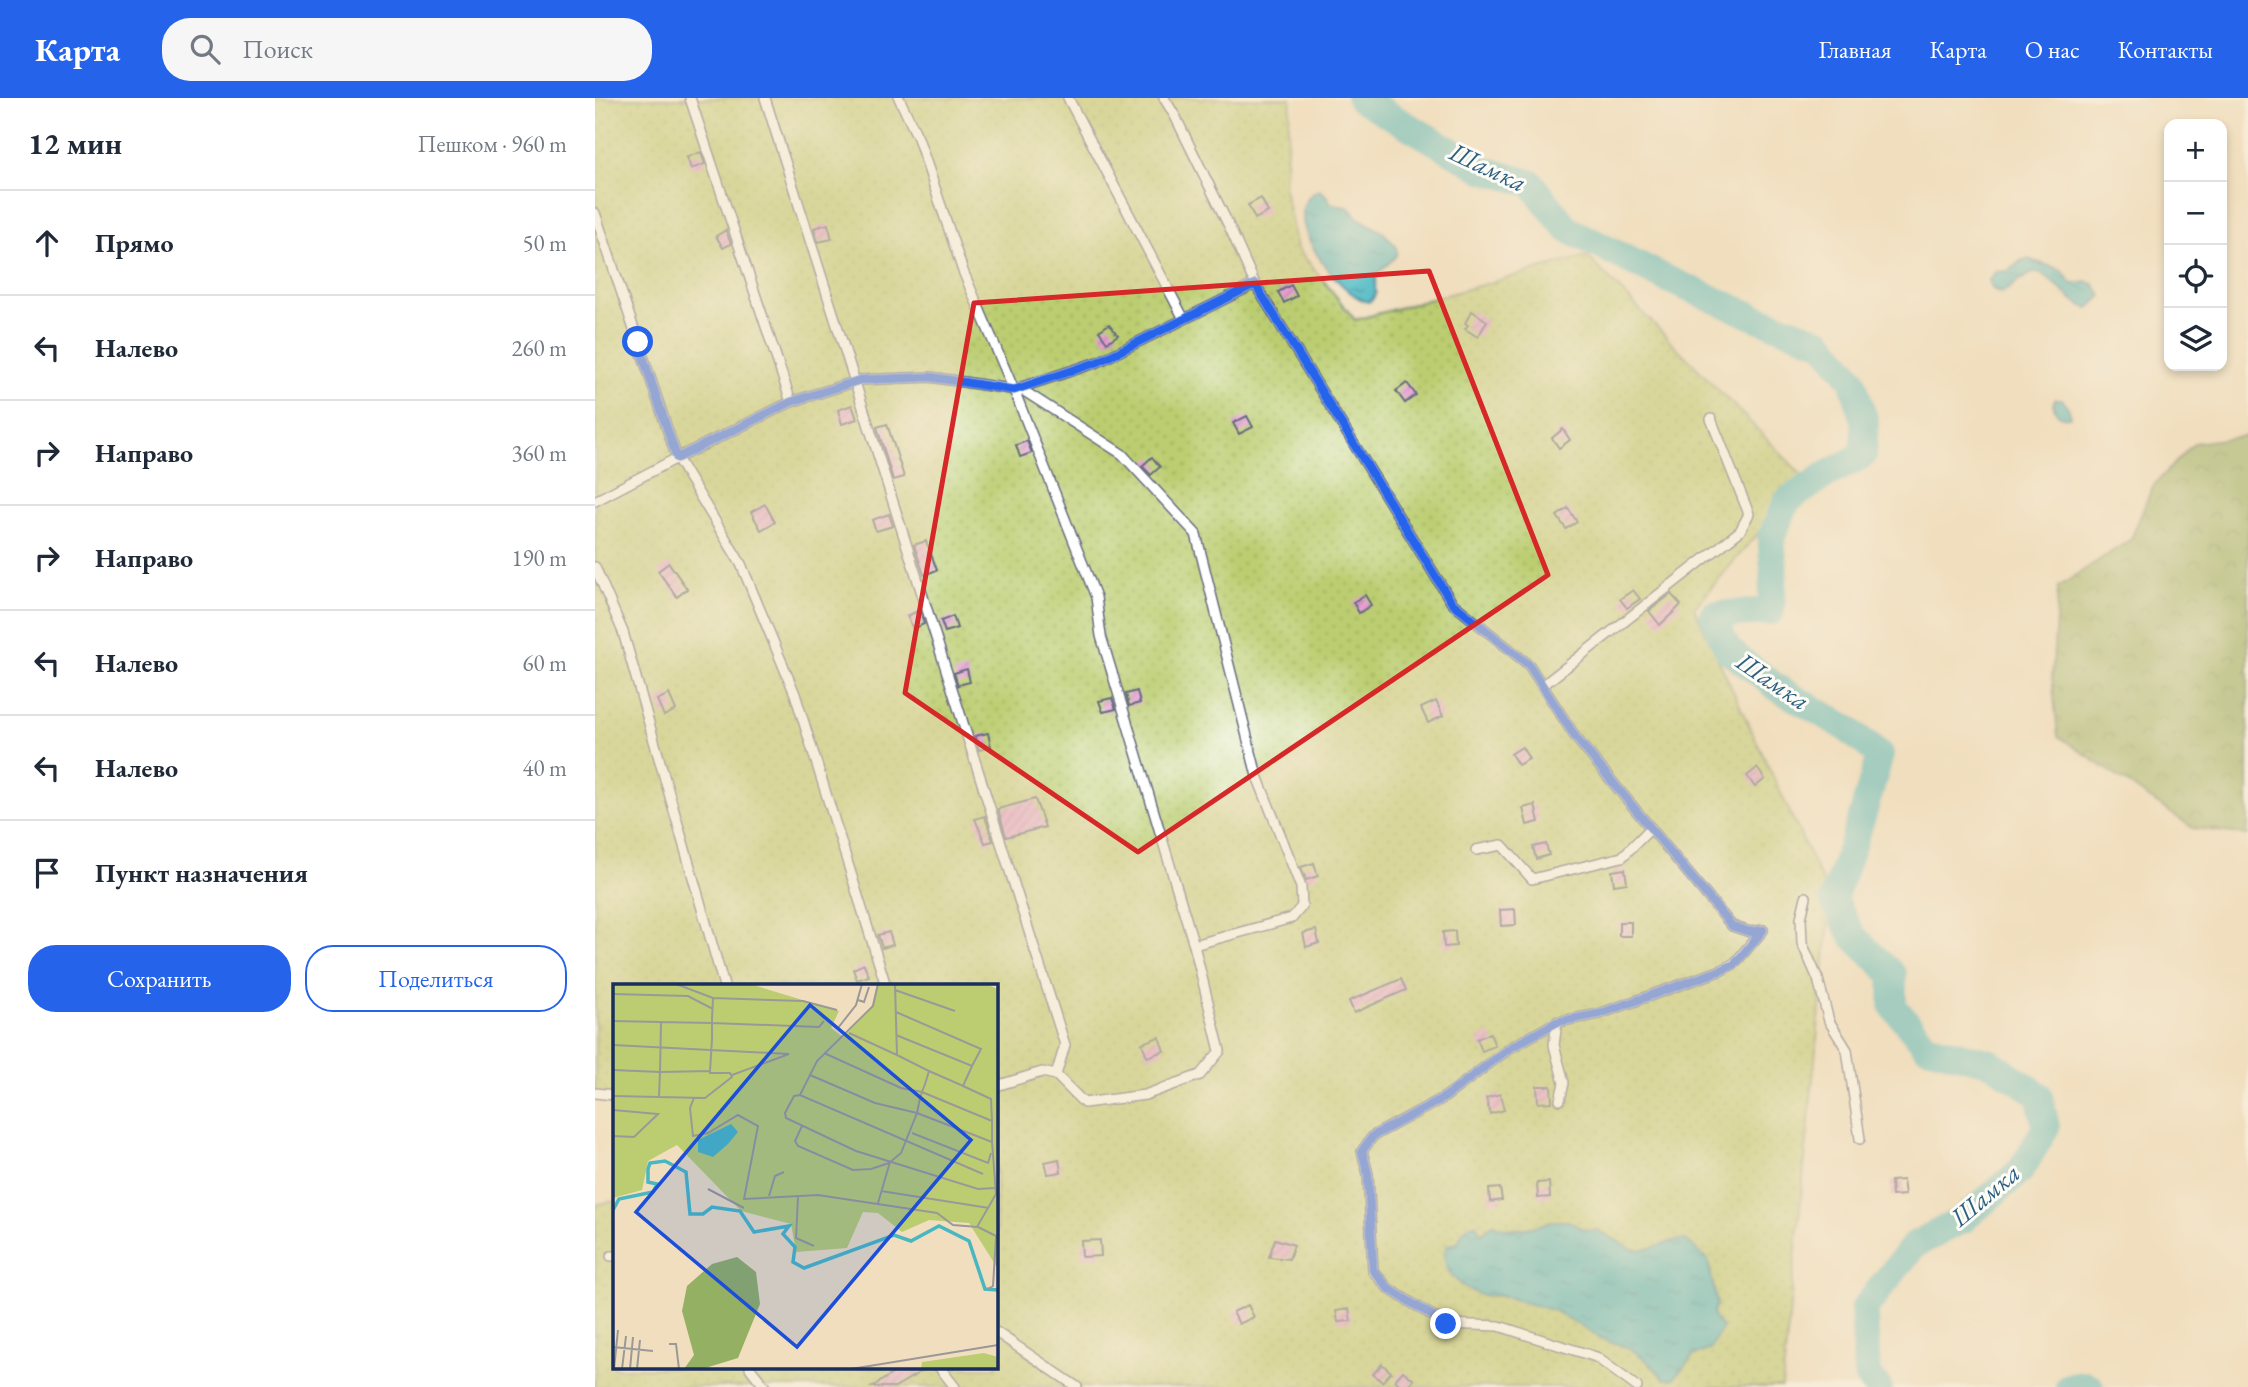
<!DOCTYPE html>
<html lang="ru">
<meta charset="utf-8">
<style>
:root{--surface:#fff;--page:#f6f6f7;--text:#1f2937;--muted:#747a83;--line:#e0e1e3;--accent:#2563eb}
body{margin:0;font-family:"EB Garamond",serif;background:var(--page);color:var(--text)}
.controls{position:absolute;right:21px;top:21px;display:grid;overflow:hidden;border-radius:14px;box-shadow:0 4px 10px #0003}
.controls button{width:63px;height:63px;display:grid;place-items:center;padding:0;border:0;border-bottom:2px solid var(--line);background:var(--surface);color:var(--text);font:35px sans-serif}
.stop{position:absolute;width:21px;height:21px;margin:-16px;border:5px solid #2563eb;border-radius:50%;background:#fff}
.stop.end{background:#2563eb;border-color:#fff;box-shadow:0 2px 7px #0008}
.list{margin:0;padding:0;list-style:none}
h2{display:flex;justify-content:space-between;align-items:center;height:91px;margin:0;padding:0 28px;font-size:30px}
h2 small{font-size:23px;font-weight:400;color:var(--muted)}
.list li{display:grid;grid-template-columns:46px 1fr auto;gap:21px;align-items:center;box-sizing:border-box;height:105px;padding:0 28px;border-top:2px solid var(--line)}
.list b{display:block;font-size:26px;white-space:nowrap}
.list em{font-size:23px;font-style:normal;color:var(--muted)}
.actions{display:flex;gap:14px;padding:21px 28px}
.actions a{flex:1;padding:16px 0;border:2px solid var(--accent);border-radius:28px;text-align:center;font-size:24px;color:var(--accent)}
.actions .main{background:var(--accent);color:#fff}
.icon{flex:none;width:38px;height:38px;fill:none;stroke:currentColor;stroke-width:2;stroke-linecap:round;stroke-linejoin:round}
.map{position:relative;flex:none;width:1653px;height:1289px;overflow:hidden}
header{display:flex;align-items:center;gap:42px;box-sizing:border-box;height:98px;padding:0 35px;background:var(--accent);color:#fff}
header strong{font-size:33px}
nav{display:flex;gap:38px;margin-inline-start:auto;font-size:24px}
.search{width:490px;height:63px;background:var(--page);display:flex;align-items:center;gap:18px;box-sizing:border-box;padding:0 24px;border-radius:28px;color:var(--muted);font-size:26px}
main{display:flex}
aside{flex:1;background:var(--surface)}
.map>svg:first-child{display:block}
</style>
<header>
<strong>Карта</strong>
<div class="search"><svg class="icon" aria-label="search" viewBox="0 0 24 24"><circle cx="10" cy="10" r="6"/><path d="M15 15l6 6"/></svg>Поиск</div>
<nav><a>Главная</a><a>Карта</a><a>О нас</a><a>Контакты</a></nav>
</header>
<main>
<aside>
<h2>12 мин<small>Пешком · 960 m</small></h2>
<ul class="list">
<li><svg class="icon" aria-label="ahead" viewBox="0 0 24 24"><path d="M12 20V5M6 11l6-6 6 6"/></svg><div><b>Прямо</b></div><em>50 m</em></li>
<li><svg class="icon" aria-label="left" viewBox="0 0 24 24"><path d="M17 20v-9H6M10 6l-5 5 5 5"/></svg><div><b>Налево</b></div><em>260 m</em></li>
<li><svg class="icon" aria-label="right" viewBox="0 0 24 24"><path d="M7 20v-9h11M14 6l5 5-5 5"/></svg><div><b>Направо</b></div><em>360 m</em></li>
<li><svg class="icon" aria-label="right" viewBox="0 0 24 24"><path d="M7 20v-9h11M14 6l5 5-5 5"/></svg><div><b>Направо</b></div><em>190 m</em></li>
<li><svg class="icon" aria-label="left" viewBox="0 0 24 24"><path d="M17 20v-9H6M10 6l-5 5 5 5"/></svg><div><b>Налево</b></div><em>60 m</em></li>
<li><svg class="icon" aria-label="left" viewBox="0 0 24 24"><path d="M17 20v-9H6M10 6l-5 5 5 5"/></svg><div><b>Налево</b></div><em>40 m</em></li>
<li><svg class="icon" aria-label="arrive" viewBox="0 0 24 24"><path d="M6 21V4h12l-3 4 3 4H6"/></svg><div><b>Пункт назначения</b></div></li>
</ul>
<div class="actions"><a class="main">Сохранить</a><a>Поделиться</a></div>
</aside>
<div class="map">
<svg width="1653" height="1289" viewBox="0 0 1653 1289">
<defs>
<pattern id="forest-crowns" width="20" height="18" patternUnits="userSpaceOnUse" patternTransform="scale(1.75)"><rect width="20" height="18" fill="#94b062"/><path d="M2 6a3 3 0 1 1 6 0M12 15a3 3 0 1 1 6 0" fill="none" stroke="#789054"/></pattern>
<pattern id="park-dots" width="8" height="8" patternUnits="userSpaceOnUse" patternTransform="scale(1.75)"><rect width="8" height="8" fill="#bbcd70"/><path d="M2 2h.1M6 6h.1" fill="none" stroke="#a0b063" stroke-width="1.8" stroke-linecap="round"/></pattern>
<pattern id="water-ripples" width="26" height="14" patternUnits="userSpaceOnUse" patternTransform="scale(1.75)"><rect width="26" height="14" fill="#48b7c1"/><path d="M2 4q2-2 4 0t4 0M15 11q2-2 4 0t4 0" fill="none" stroke="#3b95a0"/></pattern>
<pattern id="building-hatch" width="6" height="6" patternUnits="userSpaceOnUse" patternTransform="scale(1.75)"><rect width="6" height="6" fill="#e79ed2"/><path d="M-1 1l2-2M0 6l6-6M5 7l2-2" fill="none" stroke="#ba81ae"/></pattern>
</defs>
<rect width="100%" height="100%" fill="#fdfcf7"/>
<filter id="ink" filterUnits="userSpaceOnUse"><feTurbulence type="fractalNoise" baseFrequency=".0143" numOctaves="2"/><feDisplacementMap in="SourceGraphic" scale="14" xChannelSelector="R" yChannelSelector="G"/><feConvolveMatrix kernelMatrix="1 2 1 2 8 2 1 2 1" color-interpolation-filters="sRGB"/></filter>
<filter id="wash" filterUnits="userSpaceOnUse"><feTurbulence type="fractalNoise" baseFrequency=".00686" numOctaves="4" result="noise"/><feDisplacementMap in="SourceGraphic" scale="28" xChannelSelector="R" yChannelSelector="G"/><feGaussianBlur stdDeviation="1.57" result="paint"/><feColorMatrix in="noise" values="0 0 0 0 0 0 0 0 0 0 0 0 0 0 0 0 0 1.4 0 .05"/><feComposite in="paint" operator="in"/></filter>
<g filter="url(#wash)">
<rect width="100%" height="100%" fill="#f0debe"/>
<polygon fill="url(#forest-crowns)" stroke="#587060" stroke-width="2" points="1653,338 1653,737 1598,730 1463,638 1457,580 1463,489 1536,441 1558,388 1599,345"/>
<polygon fill="url(#park-dots)" stroke="#6b7e67" stroke-width="2" points="0,0 696,0 689,90 702,150 760,222 992,158 1210,380 1099,510 1236,802 1187,1289 0,1289 0,1107 19,1103 19,1270 401,1270 401,888 19,888 19,1003 0,1001"/>
<g fill="url(#water-ripples)" stroke="#327390" stroke-width="2">
<path d="M724,92l7,5 5,8 18,5 8,9 27,16 12,13 1,8c-10,15 -26,16 -21,39l-4,7 -4,2c-30,-8 -96,-92 -49,-112z"/>
<path d="M1433,161l34,11 10,14 16,-2 6,2 8,12 -13,12c-19,-3 -39,-36 -55,-35 -8,1 -24,16 -33,20 -7,-2 -12,-5 -12,-13l6,-8 13,-1 14,-11z"/>
<path d="M1460,301h7l7,10 1,8c-11,2 -14,-3 -17,-13z"/>
<path d="M956,1123h18l16,9h12l35,19c20,4 33,-10 54,-9l22,20 9,44 -4,8 1,6 8,9c-2,9 -9,13 -11,22l-18,7 -20,23h-9c-15,-18 -31,-34 -56,-37l-53,-31 -53,-15 -22,-1 -18,-9 -11,-11 -5,-10 -2,-10 3,-10 11,-2c4,-9 6,-19 18,-19l5,10 12,-10c17,9 41,4 58,-3z"/>
</g>
<g fill="none" stroke-linecap="round" stroke-linejoin="round">
<g stroke="#48b7c1" stroke-width="28">
<polyline points="765,0 889,72 936,85 972,131 1074,182 1162,220 1227,244 1257,281 1270,324 1268,357 1229,378 1192,403 1176,440 1179,470 1176,513 1118,517 1133,552 1181,589 1250,629 1285,657 1268,716 1238,802 1258,838 1298,877 1298,908 1331,948 1397,965 1444,997 1451,1029 1426,1072 1369,1121 1319,1147 1269,1211 1272,1277 1283,1289"/>
<polyline points="1474,1289 1491,1287 1495,1289"/>
</g>
</g>
<g id="blocks">
<g fill="url(#building-hatch)">
<polygon points="106,54 110,66 96,71 92,59"/>
<polygon points="666,100 673,114 660,121 653,107"/>
<polygon points="233,126 237,141 223,144 219,130"/>
<polygon points="131,132 136,146 128,150 121,138"/>
<polygon points="696,187 702,198 689,205 683,194"/>
<polygon points="877,213 892,223 883,239 870,231 873,227 870,225"/>
<polygon points="514,226 523,237 512,244 504,233"/>
<polygon points="812,285 821,297 810,305 801,293"/>
<polygon points="257,307 262,321 247,326 243,312"/>
<polygon points="652,318 658,329 644,336 638,325"/>
<polygon points="292,326 309,379 298,382 282,329"/>
<polygon points="968,331 975,342 964,350 957,340"/>
<polygon points="432,343 437,355 425,359 421,347"/>
<polygon points="557,359 565,369 556,377 547,368"/>
<polygon points="170,406 180,424 166,432 156,414"/>
<polygon points="973,410 982,424 971,431 962,418"/>
<polygon points="294,416 298,428 281,433 277,422"/>
<polygon points="331,443 342,472 329,477 319,447"/>
<polygon points="74,465 92,491 82,499 63,473"/>
<polygon points="1038,492 1045,501 1032,510 1025,501"/>
<polygon points="1076,496 1086,507 1065,527 1054,513"/>
<polygon points="770,497 776,507 764,515 758,504"/>
<polygon points="325,512 329,526 318,531 312,518"/>
<polygon points="358,518 362,530 350,534 346,523"/>
<polygon points="372,571 375,584 363,587 359,575"/>
<polygon points="542,593 545,605 534,608 531,596"/>
<polygon points="74,596 81,612 69,618 62,602"/>
<polygon points="517,600 521,611 508,614 504,603"/>
<polygon points="841,603 848,618 833,625 826,610"/>
<polygon points="393,635 396,649 384,652 380,638"/>
<polygon points="927,649 934,661 923,667 916,656"/>
<polygon points="1162,670 1170,681 1160,689 1152,678"/>
<polygon points="440,701 450,729 411,739 403,711"/>
<polygon points="940,707 944,724 932,727 928,710"/>
<polygon points="390,718 398,743 390,745 380,721"/>
<polygon points="951,746 954,757 941,761 938,749"/>
<polygon points="719,765 723,778 711,782 706,769"/>
<polygon points="1030,771 1032,785 1019,787 1017,773"/>
<polygon points="920,811 921,827 906,828 905,812"/>
<rect x="1024" y="824" width="12" height="14"/>
<polygon points="721,832 724,845 711,849 708,835"/>
<polygon points="860,833 861,848 849,849 848,834"/>
<polygon points="294,834 298,847 287,850 283,837"/>
<polygon points="269,866 274,878 262,882 258,871"/>
<polygon points="806,881 811,892 759,915 754,903"/>
<polygon points="895,935 900,948 887,953 882,941"/>
<polygon points="564,939 569,953 552,959 547,945"/>
<polygon points="942,988 956,988 957,1004 943,1005"/>
<polygon points="905,996 909,1012 895,1016 891,1000"/>
<polygon points="464,1061 466,1074 453,1076 450,1064"/>
<polygon points="1308,1082 1310,1097 1297,1098 1296,1083"/>
<polygon points="954,1084 955,1099 943,1100 942,1085"/>
<polygon points="905,1090 907,1102 895,1104 894,1091"/>
<polygon points="680,1141 699,1147 694,1161 674,1159"/>
<polygon points="505,1142 506,1158 487,1159 486,1143"/>
<polygon points="653,1207 659,1219 644,1226 638,1214"/>
<polygon points="754,1211 756,1223 743,1224 741,1213"/>
<polygon points="787,1266 796,1274 787,1284 778,1276"/>
<polygon points="306,1270 332,1270 300,1289 277,1289"/>
<polygon points="808,1273 819,1282 813,1289 807,1289 800,1282"/>
</g>
</g>
</g>
<g filter="url(#ink)">
<use href="#blocks" fill-opacity="0" stroke="#666c80" stroke-width="2"/>
<g fill="none" stroke-linecap="round" stroke-linejoin="round">
<g stroke="#666c80" stroke-width="12">
<g id="lane">
<polyline points="95,0 196,304"/>
<polyline points="170,0 470,947 461,977 489,1005 550,997 605,977 625,953 599,847 506,538 501,499 419,292 368,173 323,40 304,0"/>
<polyline points="473,0 589,221"/>
<polyline points="569,0 580,18 634,128 660,186 857,505 934,567 981,640 1137,828 1155,834 1168,832"/>
<polyline points="0,115 82,360 0,403"/>
<polyline points="421,291 503,264 660,186"/>
<polyline points="0,469 28,534 129,888"/>
<polyline points="947,588 1145,433 1154,416 1116,321"/>
<polyline points="881,752 907,747 937,781 1027,759 1056,730"/>
<polyline points="1211,799 1206,820 1207,845 1223,881 1234,923 1252,952 1265,1041"/>
<polyline points="291,888 200,596 146,466 82,360 196,304 265,282 335,279 429,293 527,356 601,436 662,678 706,789 707,808 697,820 599,847"/>
<polyline points="962,924 959,947 969,985 965,1002"/>
<polyline points="401,988 447,974 461,977"/>
<polyline points="0,995 19,997"/>
<polyline points="16,1158 19,1158"/>
<polyline points="401,1234 482,1289"/>
<polyline points="155,1270 170,1289"/>
<polyline points="345,1270 360,1289"/>
<polyline points="1042,1289 1001,1259 904,1228 851,1226 794,1191 778,1173 773,1076 767,1053 778,1038 850,999 915,950 962,924 1004,916 1127,872 1140,865 1168,832"/>
</g>
</g>
<use href="#lane" stroke="#fff" stroke-width="9"/>
</g>
</g>
<g fill="none" stroke-linecap="round" stroke-linejoin="round" filter="url(#ink)">
<polyline stroke="#2563eb" stroke-width="9" points="43,244 82,360 196,304 265,282 335,279 419,292 503,264 660,186 857,505 934,567 981,640 1137,828 1155,834 1168,832 1140,866 1127,872 1004,916 962,924 915,950 850,999 778,1038 767,1053 773,1076 778,1172 794,1191 851,1226"/>
</g>
<path d="M0 0H1653V1289H0ZM834,173l119,304 -410,277 -233,-159 69,-390z" fill="#f0debe" fill-opacity=".55" fill-rule="evenodd"/>
<path fill="none" stroke="#d62828" stroke-width="5" stroke-linejoin="round" d="M834,173l119,304 -410,277 -233,-159 69,-390z"/>
<g text-anchor="middle" stroke-width="6" stroke-linejoin="round" paint-order="stroke">
<g font-size="26" font-style="italic" fill="#2b5f81" stroke="#fdfcf7">
<text transform="translate(893 69) rotate(25)" y="9">Шамка</text>
<text transform="translate(1178 583) rotate(34)" y="9">Шамка</text>
<text transform="translate(1390 1097) rotate(-40)" y="9">Шамка</text>
</g>
</g>
<g transform="translate(18 886)">
<rect width="385" height="385" fill="#f0debe"/>
<path d="M124,273l19,15 4,32 -22,54 -36,11h-18l10,-14 -12,-44 5,-25 25,-22z" fill="#94b062"/>
<path d="M0,0h137l89,27 -8,17 12,9 28,-28 6,-25h109l12,5v280l-29,-46 -40,-3 -27,12 -24,-19 -15,-1 -16,36 -51,4 -5,-28 -50,-13 -64,-66 -29,16 -6,29 -29,8zM371,369l14,4v12h-77l1,-7z" fill="#bbcd70"/>
<path d="M118,140l7,8 -10,12 -15,13 -15,-5v-12z" fill="#48b7c1"/>
<path fill="none" stroke="#48b7c1" stroke-width="3.5" d="M0,226l6,-11 34,-7 4,-8 -9,-2v-13l2,-6 15,-2 21,11 4,42h13l9,-7 28,4 14,21 35,-6 -6,8 12,13 -2,15 11,6 90,-33 17,6 28,-15 30,15 16,48 13,1"/>
<path fill="none" stroke="#9b9898" stroke-width="2" d="M63,0l37,14 -1,20v21l-2,32 -50,1 1,-50 51,1 107,4 5,-6M282,6l60,21M0,10l75,2 25,13M100,14l90,3 34,9M245,16l6,2 5,-15M283,28l85,37 -9,17 -76,-31M0,37l48,1M225,44l18,-23 6,-21M236,49l48,22M0,61l176,9 -57,21M211,69l77,35 21,4 70,29v21l-75,-29 3,-15 2,-6 3,-8 4,-13 -32,-16 -2,-71M0,86l47,2 -1,25 -46,-1M316,87l34,15 9,-20M350,102l28,13 1,22M187,111l17,-34 56,-55 5,-22M46,113l46,1 27,-21 -2,-4h-21M81,114l-4,10 3,28 15,-3 30,-18 20,11 -14,73 74,-4 119,18 16,12 24,2 19,-33 -4,-52M0,126l45,4 -24,23 -21,-1M189,142l-7,15 3,5 55,24 18,-1 18,-6 12,-10 16,-40 -42,-10 -65,-28M299,149l76,30 3,-10M370,190l-183,-79 -6,1 -9,17 1,5 70,33 122,38 18,-1M95,205l36,19M268,207l108,17M156,212l6,-20 9,-4M185,213l-2,41 18,8M265,219l12,-41M365,243l20,10M375,305l5,-3 3,-49M56,360h7l3,25M0,363l40,4M1,385l4,-39M9,385l4,-33M17,385l3,-32M24,385l3,-29M238,385l147,-24"/>
<path fill="#1d4ed8" fill-opacity="0.15" stroke="#1d4ed8" stroke-width="3.5" d="M197,21l161,135 -174,207 -161,-135z"/>
<rect width="385" height="385" fill="none" stroke="#1b2f5e" stroke-width="3.5"/>
</g>
</svg>
<div class="controls">
<button>+</button>
<button>−</button>
<button><svg class="icon" aria-label="locate" viewBox="0 0 24 24"><circle cx="12" cy="12" r="6"/><path d="M12 2v4M12 18v4M2 12h4M18 12h4"/></svg></button>
<button><svg class="icon" aria-label="layers" viewBox="0 0 24 24"><path d="M12 4l9 5-9 5-9-5zM3 14l9 5 9-5"/></svg></button>
</div>
<div class="stop" style="left:43px;top:244px"></div>
<div class="stop end" style="left:851px;top:1226px"></div>
</div>
</main>
